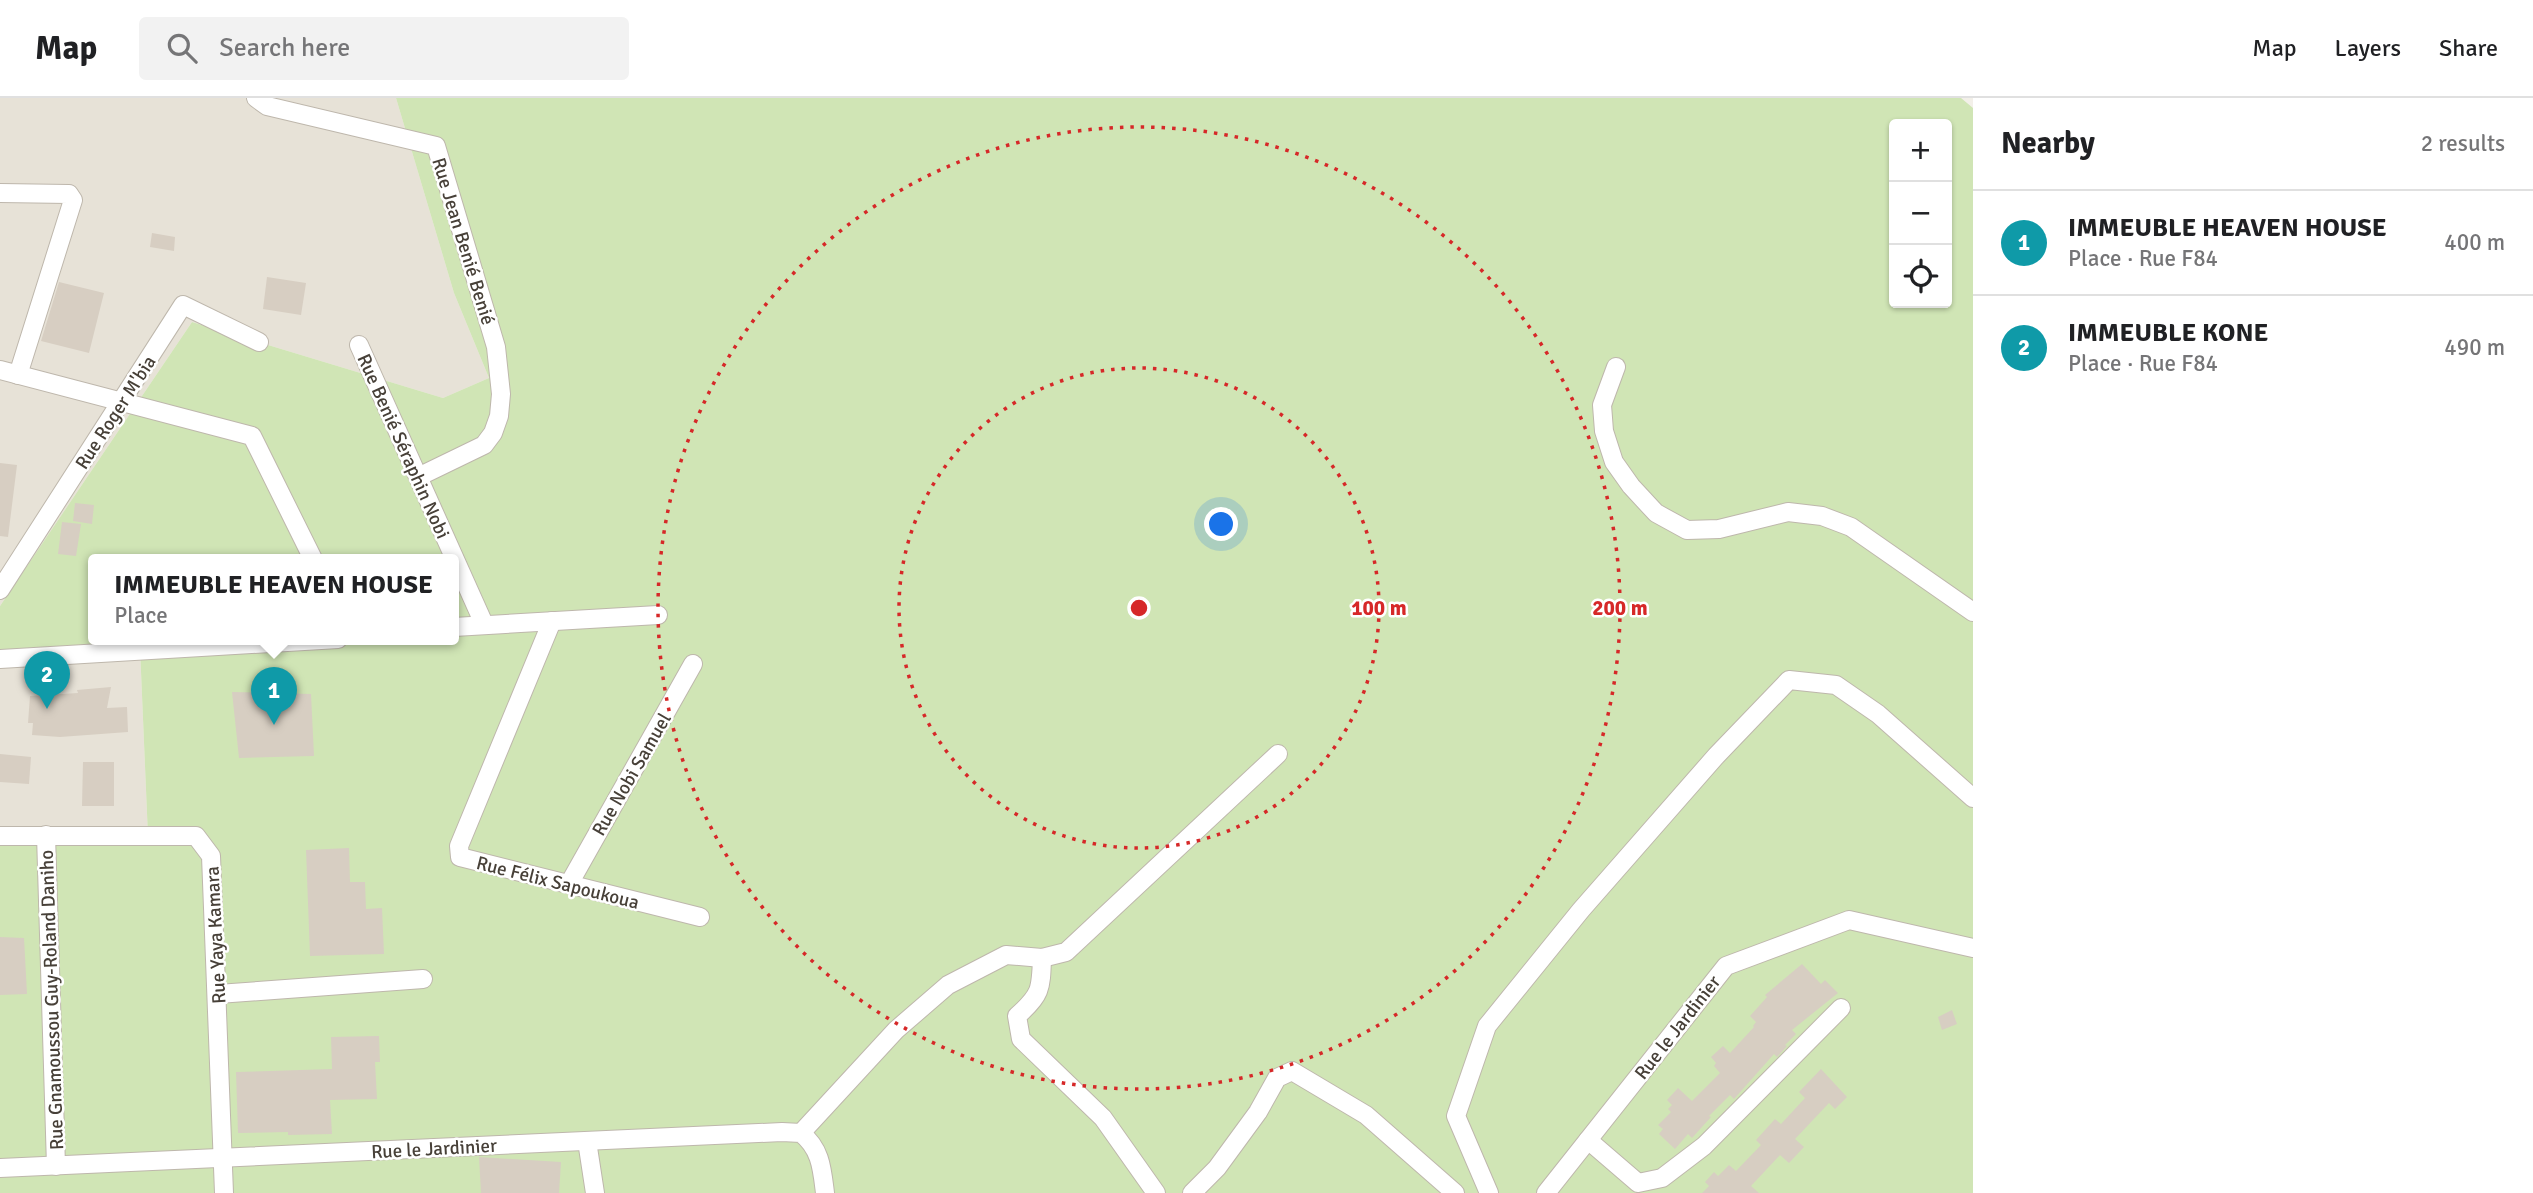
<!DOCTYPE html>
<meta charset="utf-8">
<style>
:root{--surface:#fff;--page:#f2f2f2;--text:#202124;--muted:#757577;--line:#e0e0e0;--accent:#eb4028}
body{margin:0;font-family:Signika,sans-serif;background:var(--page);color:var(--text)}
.controls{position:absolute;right:21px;top:21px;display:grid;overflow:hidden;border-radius:7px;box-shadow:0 2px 5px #0004}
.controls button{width:63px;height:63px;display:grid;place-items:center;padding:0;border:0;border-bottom:2px solid var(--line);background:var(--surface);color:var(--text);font:35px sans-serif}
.you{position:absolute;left:1222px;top:427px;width:24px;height:24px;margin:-18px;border:5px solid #fff;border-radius:50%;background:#1a73e8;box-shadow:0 0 0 10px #1a73e833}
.badge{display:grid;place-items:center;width:46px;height:46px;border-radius:50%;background:var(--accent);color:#fff;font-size:23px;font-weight:700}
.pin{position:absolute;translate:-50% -58px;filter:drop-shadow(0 2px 4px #0008)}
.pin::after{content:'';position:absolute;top:37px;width:24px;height:21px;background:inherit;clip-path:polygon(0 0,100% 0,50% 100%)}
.popup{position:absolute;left:88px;top:456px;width:371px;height:91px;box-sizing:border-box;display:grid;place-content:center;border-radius:7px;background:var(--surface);filter:drop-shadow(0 2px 5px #0005);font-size:23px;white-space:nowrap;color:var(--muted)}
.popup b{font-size:26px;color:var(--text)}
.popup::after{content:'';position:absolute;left:50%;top:100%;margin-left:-14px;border:14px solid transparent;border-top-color:var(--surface)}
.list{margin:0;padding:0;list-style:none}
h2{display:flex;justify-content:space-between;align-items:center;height:91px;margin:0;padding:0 28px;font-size:30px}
h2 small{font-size:23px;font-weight:400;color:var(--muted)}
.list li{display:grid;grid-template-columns:46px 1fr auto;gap:21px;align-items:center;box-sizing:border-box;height:105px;padding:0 28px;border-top:2px solid var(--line)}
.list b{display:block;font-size:26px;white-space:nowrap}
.list p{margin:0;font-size:23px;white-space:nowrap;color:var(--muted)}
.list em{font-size:23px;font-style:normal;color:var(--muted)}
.icon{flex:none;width:38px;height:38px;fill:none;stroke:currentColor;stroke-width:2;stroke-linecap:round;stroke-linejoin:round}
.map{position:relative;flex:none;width:1973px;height:1095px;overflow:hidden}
header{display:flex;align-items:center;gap:42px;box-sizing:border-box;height:98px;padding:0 35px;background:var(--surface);border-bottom:2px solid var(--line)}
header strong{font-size:33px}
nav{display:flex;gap:38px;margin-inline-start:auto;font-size:24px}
.search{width:490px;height:63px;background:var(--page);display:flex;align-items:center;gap:18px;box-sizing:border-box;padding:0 24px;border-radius:7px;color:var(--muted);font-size:26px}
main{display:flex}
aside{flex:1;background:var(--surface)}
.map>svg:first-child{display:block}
</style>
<header>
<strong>Map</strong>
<div class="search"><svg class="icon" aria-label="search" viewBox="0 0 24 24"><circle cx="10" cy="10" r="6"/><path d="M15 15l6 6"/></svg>Search here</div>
<nav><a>Map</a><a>Layers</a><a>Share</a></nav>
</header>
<main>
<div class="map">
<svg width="1973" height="1095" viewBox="0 0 1973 1095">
<rect width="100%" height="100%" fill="#f3f0e9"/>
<g fill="#e7e2d7">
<polygon points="0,0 396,0 454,195 489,280 443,300 192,224 0,508"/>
<polygon points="140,550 148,740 0,747 0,561"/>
</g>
<path fill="#d0e5b5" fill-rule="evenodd" d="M396,0h1565l12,10v1085h-1973v-348l148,-8 -8,-189 -140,11v-53l192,-284 251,76 46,-20 -35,-85zM1894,26h53v179h-53zM94,461h360v80h-360z"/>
<g fill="#d7cec2">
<polygon points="152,135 175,139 174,153 150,149"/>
<polygon points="267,179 306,185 301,217 263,211"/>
<polygon points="59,184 104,195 89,255 41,243"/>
<polygon points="0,365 17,367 8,439 0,438"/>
<polygon points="75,405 94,407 92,426 73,423"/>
<polygon points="62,424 81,426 76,458 58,456"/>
<polygon points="111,589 107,610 127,609 128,634 60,639 32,637 33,625 28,625 30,598 78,595 77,592"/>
<polygon points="232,594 311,596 314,658 239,660"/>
<polygon points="0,656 31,659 29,686 0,684"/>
<polygon points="83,664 114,664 114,708 82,708"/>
<polygon points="349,750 350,784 365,784 366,811 382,810 384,856 310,858 306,752"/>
<polygon points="0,839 24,840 27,896 0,897"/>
<polygon points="1802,866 1821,886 1825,882 1838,895 1792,932 1796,936 1785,947 1787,948 1777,959 1774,956 1734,1001 1730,997 1709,1018 1711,1019 1692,1040 1688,1036 1675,1051 1659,1036 1663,1031 1658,1027 1671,1014 1668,1011 1672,1007 1667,1002 1678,990 1692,1003 1720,975 1714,968 1716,965 1711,959 1723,948 1730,955 1754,929 1753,928 1756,924 1750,918 1767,899 1765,897"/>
<polygon points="1952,912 1957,926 1942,932 1938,919"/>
<polygon points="379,938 380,964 375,964 377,1001 330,1002 332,1036 288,1037 288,1034 238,1035 236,974 332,971 331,939"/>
<polygon points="1821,971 1847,999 1835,1011 1829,1005 1795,1041 1804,1049 1789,1065 1780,1057 1751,1088 1759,1095 1702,1095 1709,1088 1705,1084 1714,1074 1718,1078 1729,1067 1736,1073 1761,1047 1756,1042 1775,1021 1781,1026 1805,1000 1799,994"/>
<polygon points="479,1059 561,1064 559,1095 481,1095"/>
</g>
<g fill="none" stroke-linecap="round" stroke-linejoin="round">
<g stroke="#beb7ac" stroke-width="20">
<g id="minor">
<polyline points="256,0 267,8 436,48 496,249 501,296 499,318 493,335 484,347 418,379"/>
<polyline points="0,95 69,96 73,102 18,277"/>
<polyline points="359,247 484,526"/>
<polyline points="1616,269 1602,307 1604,333 1614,364 1631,388 1656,415 1687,432 1719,431 1788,414 1822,418 1851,429 1973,514"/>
<polyline points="0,272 252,338 313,461"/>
<polyline points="0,492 183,207 259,244"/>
<polyline points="552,523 459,748 460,759 700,819"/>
<polyline points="454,529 658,517"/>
<polyline points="0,561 338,541"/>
<polyline points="46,737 56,1068"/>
<polyline points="0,738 196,738 211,758 224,1095"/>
<polyline points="569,786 693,566"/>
<path d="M1042,860c-1,31 -1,37 -25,58l4,23 82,79 53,75"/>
<polyline points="218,896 423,881"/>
<polyline points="801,1035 896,932 948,887 1006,857 1042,860 1066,854 1278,656"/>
<polyline points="1588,1042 1638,1085 1662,1080 1704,1048 1841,910"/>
<polyline points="587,1043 595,1095"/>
<path d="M0,1070l782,-36 19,1c20,16 21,36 24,60"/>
<polyline points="1192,1095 1217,1070 1258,1014 1277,980 1292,973 1366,1017 1455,1095"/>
<polyline points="1489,1095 1456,1018 1487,928 1581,812 1716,658 1789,582 1836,587 1878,616 1973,700"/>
<polyline points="1546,1095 1726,868 1849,822 1973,850"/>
</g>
</g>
<use href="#minor" stroke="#fff" stroke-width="18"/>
</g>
<g fill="none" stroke="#d62828" stroke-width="3.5" stroke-dasharray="3.5 7">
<circle cx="1139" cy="510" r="240"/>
<circle cx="1139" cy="510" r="481"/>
</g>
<g text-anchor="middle" stroke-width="5" stroke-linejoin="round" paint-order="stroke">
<g font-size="19" fill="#474038" stroke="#fff">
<text transform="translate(464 143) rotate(73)" y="7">Rue Jean Benié Benié</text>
<text transform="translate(115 314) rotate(-57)" y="7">Rue Roger M'bia</text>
<text transform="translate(404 348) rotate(66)" y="7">Rue Benié Séraphin Nobi</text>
<text transform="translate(631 676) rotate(-60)" y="7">Rue Nobi Samuel</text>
<text transform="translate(558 784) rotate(14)" y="7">Rue Félix Sapoukoua</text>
<text transform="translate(215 837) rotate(-93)" y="7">Rue Yaya Kamara</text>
<text transform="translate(51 902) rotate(-92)" y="7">Rue Gnamoussou Guy-Roland Daniho</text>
<text transform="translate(1677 929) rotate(-52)" y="7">Rue le Jardinier</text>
<text transform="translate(434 1050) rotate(-3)" y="7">Rue le Jardinier</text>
</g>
</g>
<circle cx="1139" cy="510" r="10" fill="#d62828" stroke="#fff" stroke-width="3.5"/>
<g font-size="21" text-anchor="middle" font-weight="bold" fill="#d62828" stroke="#fff" stroke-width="5" stroke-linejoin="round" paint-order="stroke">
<text x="1379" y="517">100 m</text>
<text x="1620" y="517">200 m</text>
</g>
</svg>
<div class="controls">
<button>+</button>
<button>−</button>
<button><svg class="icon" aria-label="locate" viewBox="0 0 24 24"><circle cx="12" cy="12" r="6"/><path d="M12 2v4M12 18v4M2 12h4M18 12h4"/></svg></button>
</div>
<div class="you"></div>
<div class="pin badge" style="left:274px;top:627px;background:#0f9aa8">1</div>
<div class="popup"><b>IMMEUBLE HEAVEN HOUSE</b>Place</div>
<div class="pin badge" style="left:47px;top:611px;background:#0f9aa8">2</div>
</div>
<aside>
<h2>Nearby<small>2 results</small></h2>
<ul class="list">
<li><span class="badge" style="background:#0f9aa8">1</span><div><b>IMMEUBLE HEAVEN HOUSE</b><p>Place · Rue F84</p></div><em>400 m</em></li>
<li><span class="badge" style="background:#0f9aa8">2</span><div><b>IMMEUBLE KONE</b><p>Place · Rue F84</p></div><em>490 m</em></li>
</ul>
</aside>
</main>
